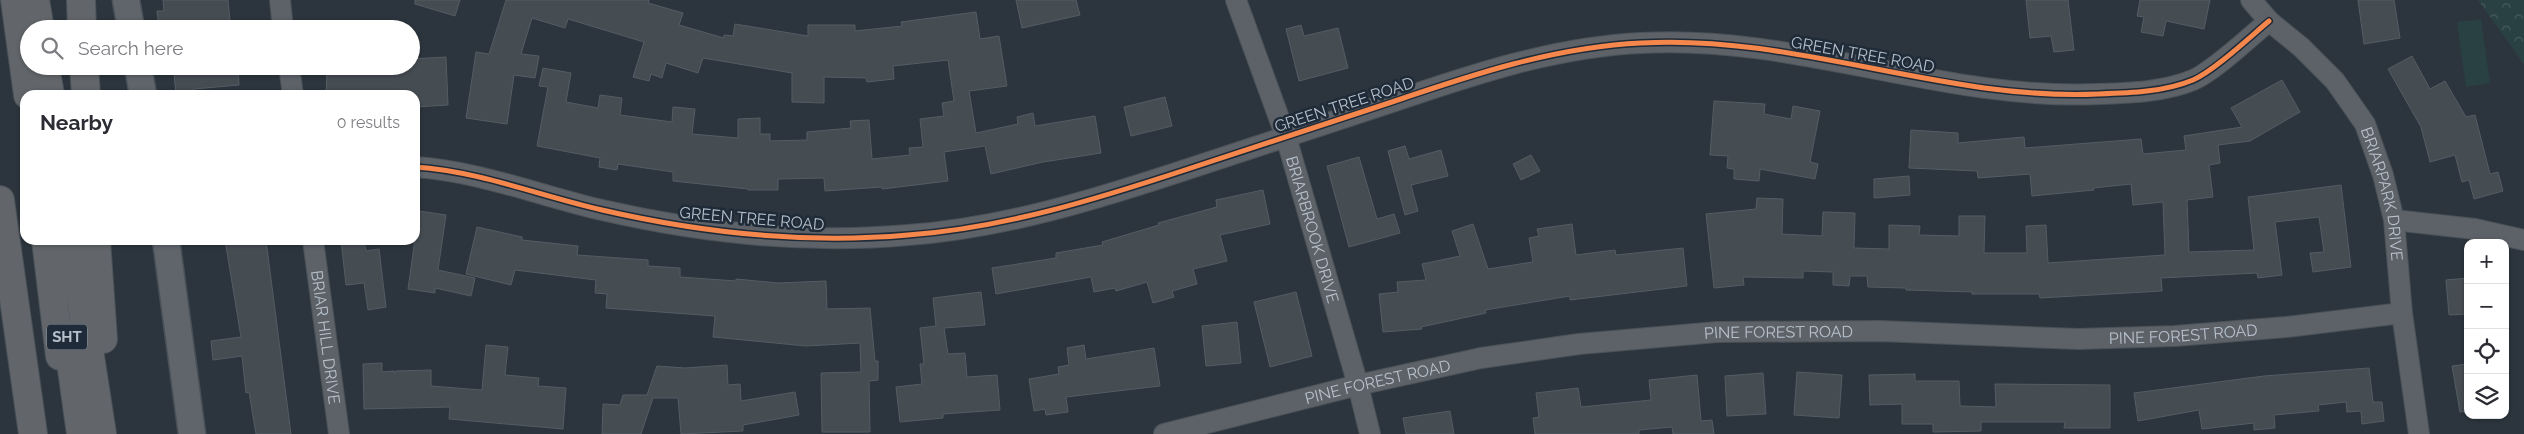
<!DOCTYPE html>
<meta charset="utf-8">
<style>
:root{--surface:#fff;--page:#f2f2f3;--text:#2b2b33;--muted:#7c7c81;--line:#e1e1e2}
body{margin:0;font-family:Raleway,sans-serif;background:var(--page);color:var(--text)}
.controls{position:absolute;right:15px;bottom:15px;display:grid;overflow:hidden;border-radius:10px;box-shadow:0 1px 4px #0004}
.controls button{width:45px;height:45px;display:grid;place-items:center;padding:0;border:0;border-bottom:1px solid var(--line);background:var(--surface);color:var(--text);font:25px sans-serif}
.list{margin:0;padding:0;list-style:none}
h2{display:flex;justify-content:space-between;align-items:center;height:65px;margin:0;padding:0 20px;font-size:21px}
h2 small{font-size:16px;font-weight:400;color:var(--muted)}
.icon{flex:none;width:28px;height:28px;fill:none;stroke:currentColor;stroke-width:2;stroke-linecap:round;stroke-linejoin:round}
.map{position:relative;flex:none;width:2524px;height:434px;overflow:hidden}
.search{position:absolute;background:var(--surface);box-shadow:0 1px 4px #0004;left:20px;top:20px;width:400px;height:55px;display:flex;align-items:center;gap:12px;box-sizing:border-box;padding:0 18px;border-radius:28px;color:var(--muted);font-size:19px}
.panel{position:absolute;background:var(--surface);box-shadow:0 1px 4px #0004;left:20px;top:90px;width:400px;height:155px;border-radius:15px}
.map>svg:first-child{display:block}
</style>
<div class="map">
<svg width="2524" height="434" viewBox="0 0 2524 434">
<defs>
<pattern id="forest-crowns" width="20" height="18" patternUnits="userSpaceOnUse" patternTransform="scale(1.25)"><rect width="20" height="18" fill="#294143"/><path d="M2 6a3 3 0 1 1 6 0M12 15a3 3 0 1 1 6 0" fill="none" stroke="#465b5d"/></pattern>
</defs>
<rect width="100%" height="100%" fill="#2c353d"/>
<polygon fill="url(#forest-crowns)" points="2478,0 2524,0 2524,64"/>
<polygon fill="#294143" points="2481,19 2490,83 2466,87 2457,22"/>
<g fill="#454c52" stroke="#545c64">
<polygon points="163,0 228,0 230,21 186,26 187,29 159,29 157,11 164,11"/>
<polygon points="415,0 460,0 455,16 415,4"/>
<polygon points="506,0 649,0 648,3 683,13 679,25 724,38 724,35 733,36 735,24 808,36 808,25 855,25 855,31 902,26 901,22 976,12 980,39 999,36 1007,86 969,91 976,133 1018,124 1017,117 1033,113 1035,126 1095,116 1101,153 1043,162 991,174 985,146 944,152 948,181 882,189 882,187 825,191 824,178 778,179 778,190 748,190 748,189 673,181 673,172 618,164 617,170 599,167 600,158 537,146 548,87 539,86 543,68 571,73 566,102 598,108 600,95 622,98 620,115 672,122 673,107 695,109 692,134 738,138 738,119 760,118 760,134 770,134 770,141 807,140 807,132 851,128 850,121 869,120 872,159 910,155 909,148 923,147 920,119 944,116 942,103 954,101 948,60 893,66 894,79 867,82 866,78 824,77 824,103 792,102 792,73 703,58 698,73 666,63 662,78 651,74 649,81 633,77 644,42 568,19 565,28 532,18 521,54 539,56 535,78 514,75 507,124 466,118 476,52 489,54"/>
<polygon points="1016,0 1076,0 1080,15 1022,28"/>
<polygon points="2026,0 2068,0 2074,50 2054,52 2051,36 2030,38"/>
<polygon points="2140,0 2210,0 2204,29 2166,21 2163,36 2141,32 2144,17 2137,16"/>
<polygon points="2358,0 2394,0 2400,38 2364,44"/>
<polygon points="1301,25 1304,36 1338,28 1348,68 1299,81 1286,29"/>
<polygon points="2412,56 2430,89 2445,81 2466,117 2475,115 2490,174 2498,172 2503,191 2474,199 2469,180 2462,182 2455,155 2430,162 2421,127 2388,69"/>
<polygon points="446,57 448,105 415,107 415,95 326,95 327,72 346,73 346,66 411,66 411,59"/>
<polygon points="199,66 238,66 239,85 194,89 194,95 176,95 174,73 200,70"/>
<polygon points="2282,80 2300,112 2250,141 2218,145 2220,163 2209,165 2213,197 2187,200 2189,252 2254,250 2248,197 2341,185 2351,267 2313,272 2310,253 2324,252 2319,217 2275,222 2282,275 2258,278 2257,273 2161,278 2162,291 2040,298 2039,294 1972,294 1972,292 1906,290 1906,288 1868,287 1867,276 1850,276 1849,286 1833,285 1833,272 1803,271 1803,278 1743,277 1744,285 1714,288 1706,214 1756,209 1757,198 1783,199 1782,234 1822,236 1823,212 1855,213 1854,248 1889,249 1889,225 1920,226 1919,235 1959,236 1959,216 1985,216 1984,253 2027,253 2026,226 2046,225 2048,263 2165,255 2163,202 2133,205 2131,184 2093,188 2094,190 2032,196 2030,174 1978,178 1977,171 1909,168 1911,130 1958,133 1958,143 2024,137 2025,148 2141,139 2143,154 2186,150 2184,136 2242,127 2231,108"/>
<polygon points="1165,97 1172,126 1131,136 1124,107"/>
<polygon points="1714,101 1765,104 1764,114 1791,119 1793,106 1820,111 1810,162 1818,164 1815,179 1760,169 1759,181 1734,179 1734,169 1727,168 1728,156 1710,155"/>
<polygon points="1405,146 1409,159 1441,150 1448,176 1411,185 1418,211 1405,215 1388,151"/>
<polygon points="1531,155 1540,171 1521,180 1513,164"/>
<polygon points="1359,157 1377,219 1394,214 1400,233 1349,247 1327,166"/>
<polygon points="1909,176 1910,195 1874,198 1874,179"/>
<polygon points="1263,190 1270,224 1220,235 1227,261 1193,269 1197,284 1172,291 1174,297 1153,303 1147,282 1116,291 1115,288 1094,292 1091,277 996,294 992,268 1056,258 1056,253 1103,245 1102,242 1159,225 1158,223 1217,207 1216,200"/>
<polygon points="419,211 446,215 438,270 475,278 471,296 435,288 435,293 408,289"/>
<polygon points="1473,224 1488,269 1533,262 1529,238 1539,236 1537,229 1572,224 1576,255 1615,250 1616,255 1683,248 1687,286 1570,300 1570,296 1485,310 1486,313 1421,327 1422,329 1383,332 1379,294 1398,292 1397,282 1426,280 1422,264 1460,256 1452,231"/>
<polygon points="477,227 522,237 522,240 578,246 577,255 648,260 648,266 680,268 680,277 736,281 736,279 778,283 826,281 827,309 870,308 875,361 878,361 878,380 869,381 870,432 822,432 821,373 861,372 860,343 806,346 713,337 715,316 606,308 607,294 595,293 596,280 515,270 511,285 466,274"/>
<polygon points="225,240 266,240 291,434 256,434 249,392 246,393 242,356 213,360 211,341 241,337"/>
<polygon points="341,240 364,240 366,251 379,249 386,307 368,310 364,283 346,285"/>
<polygon points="2468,278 2468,314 2449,315 2446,280"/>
<polygon points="981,292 985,325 944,328 948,354 965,353 967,377 997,375 1000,410 943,414 943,418 900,422 896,387 922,384 920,364 924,364 920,328 936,326 933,298"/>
<polygon points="1296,292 1312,356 1270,367 1254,302"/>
<polygon points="1237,322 1241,363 1206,366 1202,326"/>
<polygon points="486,345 508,347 505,375 539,378 538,386 566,388 563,429 449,419 450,407 364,409 363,364 382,363 382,372 394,371 394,373 396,371 431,370 431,386 482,390"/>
<polygon points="1084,345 1086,359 1154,348 1160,386 1066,397 1068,412 1046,415 1045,409 1034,411 1029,379 1059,374 1058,367 1069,365 1067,348"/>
<polygon points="2468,364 2468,411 2460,412 2452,366"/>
<polygon points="727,365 728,385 740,384 741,401 795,392 799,415 743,425 743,431 681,434 678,398 653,398 641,434 602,434 603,404 620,405 623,395 647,395 657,366 685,368"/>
<polygon points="2369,368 2373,402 2382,402 2384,421 2362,424 2361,411 2347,412 2346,402 2318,405 2319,411 2274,415 2275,428 2254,430 2254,423 2202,429 2199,410 2138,421 2134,393 2264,376"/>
<polygon points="1797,372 1842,375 1839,418 1794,415"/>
<polygon points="1763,373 1766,414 1727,416 1725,376"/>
<polygon points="1915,374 1915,381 1959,381 1960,406 1996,407 1995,384 2110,385 2110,428 2064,428 2065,422 1981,422 1981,431 1933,432 1933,424 1902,424 1902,404 1870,405 1869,375"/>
<polygon points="1697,375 1701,421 1712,420 1714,434 1673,434 1672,427 1639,430 1639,434 1535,434 1533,418 1539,417 1536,393 1578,388 1581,407 1651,400 1649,380"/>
<polygon points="1450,411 1454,434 1406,434 1403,418"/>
</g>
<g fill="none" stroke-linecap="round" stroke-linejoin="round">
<g stroke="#4a5157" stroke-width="22">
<g id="minor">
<polyline points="280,0 283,29"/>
<path id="s1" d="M1236,0l50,137 72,248 12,49"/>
<path id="s2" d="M2251,0l18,21 32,26 34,34 30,43 18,51 11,45 8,93 17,121"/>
<polyline points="289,66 293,95"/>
<path d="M415,167c64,4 125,29 187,43 100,23 204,34 306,25 96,-7 189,-36 280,-66 67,-22 134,-44 201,-66 82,-28 165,-56 252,-60 155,-9 302,58 457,51 32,-1 66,-2 95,-14 21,-9 58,-44 76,-59"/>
<polyline points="2394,220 2475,229 2524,240"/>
<path id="s3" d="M313,240l26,194"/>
<path id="s4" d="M1164,434l194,-49 123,-27 98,-14 138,-12 163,-1 198,8 97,-3 111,-9 116,-14"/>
</g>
</g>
<g stroke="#4a5159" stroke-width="29">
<g id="major">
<polyline points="126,0 131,29"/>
<polyline points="138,66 143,95"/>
<polyline points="166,240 192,434"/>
</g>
</g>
<g stroke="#495158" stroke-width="30">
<g id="highway">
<polyline points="15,0 28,95"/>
<polyline points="35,0 40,29"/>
<polyline points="81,0 82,29"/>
<polyline points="45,66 50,95"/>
<polyline points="84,66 86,95"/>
<polyline points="0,200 33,434"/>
<polyline points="46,240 60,356"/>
<polyline points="72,240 102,434"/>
<polyline points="96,240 103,339"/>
<polyline points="67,334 81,434"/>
</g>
</g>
<use href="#minor" stroke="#5d6269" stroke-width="20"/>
<use href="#major" stroke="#5f656b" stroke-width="26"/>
<use href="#highway" stroke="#62666a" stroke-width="28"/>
<g stroke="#1f2b38" stroke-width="8">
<path id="cycleway" d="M415,167c64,4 125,29 187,43 100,23 204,34 306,25 96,-7 189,-36 280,-66 67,-22 134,-44 201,-66 82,-28 165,-56 252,-60 155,-9 302,58 457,51 32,-1 66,-2 95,-14 21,-9 58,-44 76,-59"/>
</g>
<use href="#cycleway" stroke="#f5874c" stroke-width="5"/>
</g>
<g text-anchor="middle" stroke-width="5" stroke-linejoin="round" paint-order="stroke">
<rect fill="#1f2b38" stroke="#8994a0" stroke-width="1" x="47" y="324.5" width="40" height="25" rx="4"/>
<g font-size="15" font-weight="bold" fill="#b7c1cc">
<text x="67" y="342">SHT</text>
</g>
<g font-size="16" fill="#b7c1cc" stroke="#1f2b38">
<text transform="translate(1863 54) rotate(10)" y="6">GREEN TREE ROAD</text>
<text transform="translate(1344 104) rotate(-18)" y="6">GREEN TREE ROAD</text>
<text dy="6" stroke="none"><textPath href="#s2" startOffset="242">BRIARPARK DRIVE</textPath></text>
<text transform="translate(752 218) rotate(5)" y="6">GREEN TREE ROAD</text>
<text dy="6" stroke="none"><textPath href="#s1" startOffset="242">BRIARBROOK DRIVE</textPath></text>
<text dy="6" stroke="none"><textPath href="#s4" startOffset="625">PINE FOREST ROAD</textPath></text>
<text dy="6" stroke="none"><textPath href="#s4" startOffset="1030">PINE FOREST ROAD</textPath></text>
<text dy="6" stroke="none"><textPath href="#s3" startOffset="98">BRIAR HILL DRIVE</textPath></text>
<text dy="6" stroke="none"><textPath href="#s4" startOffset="220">PINE FOREST ROAD</textPath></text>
</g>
</g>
</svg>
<div class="controls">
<button>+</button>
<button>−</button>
<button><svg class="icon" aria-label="locate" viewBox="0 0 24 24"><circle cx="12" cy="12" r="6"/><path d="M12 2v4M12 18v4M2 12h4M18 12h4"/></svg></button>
<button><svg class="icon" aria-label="layers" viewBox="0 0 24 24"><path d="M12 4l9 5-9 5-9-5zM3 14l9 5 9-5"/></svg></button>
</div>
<div class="search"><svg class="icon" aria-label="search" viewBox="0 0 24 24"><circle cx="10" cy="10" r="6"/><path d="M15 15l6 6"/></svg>Search here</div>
<section class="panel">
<h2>Nearby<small>0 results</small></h2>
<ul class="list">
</ul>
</section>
</div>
